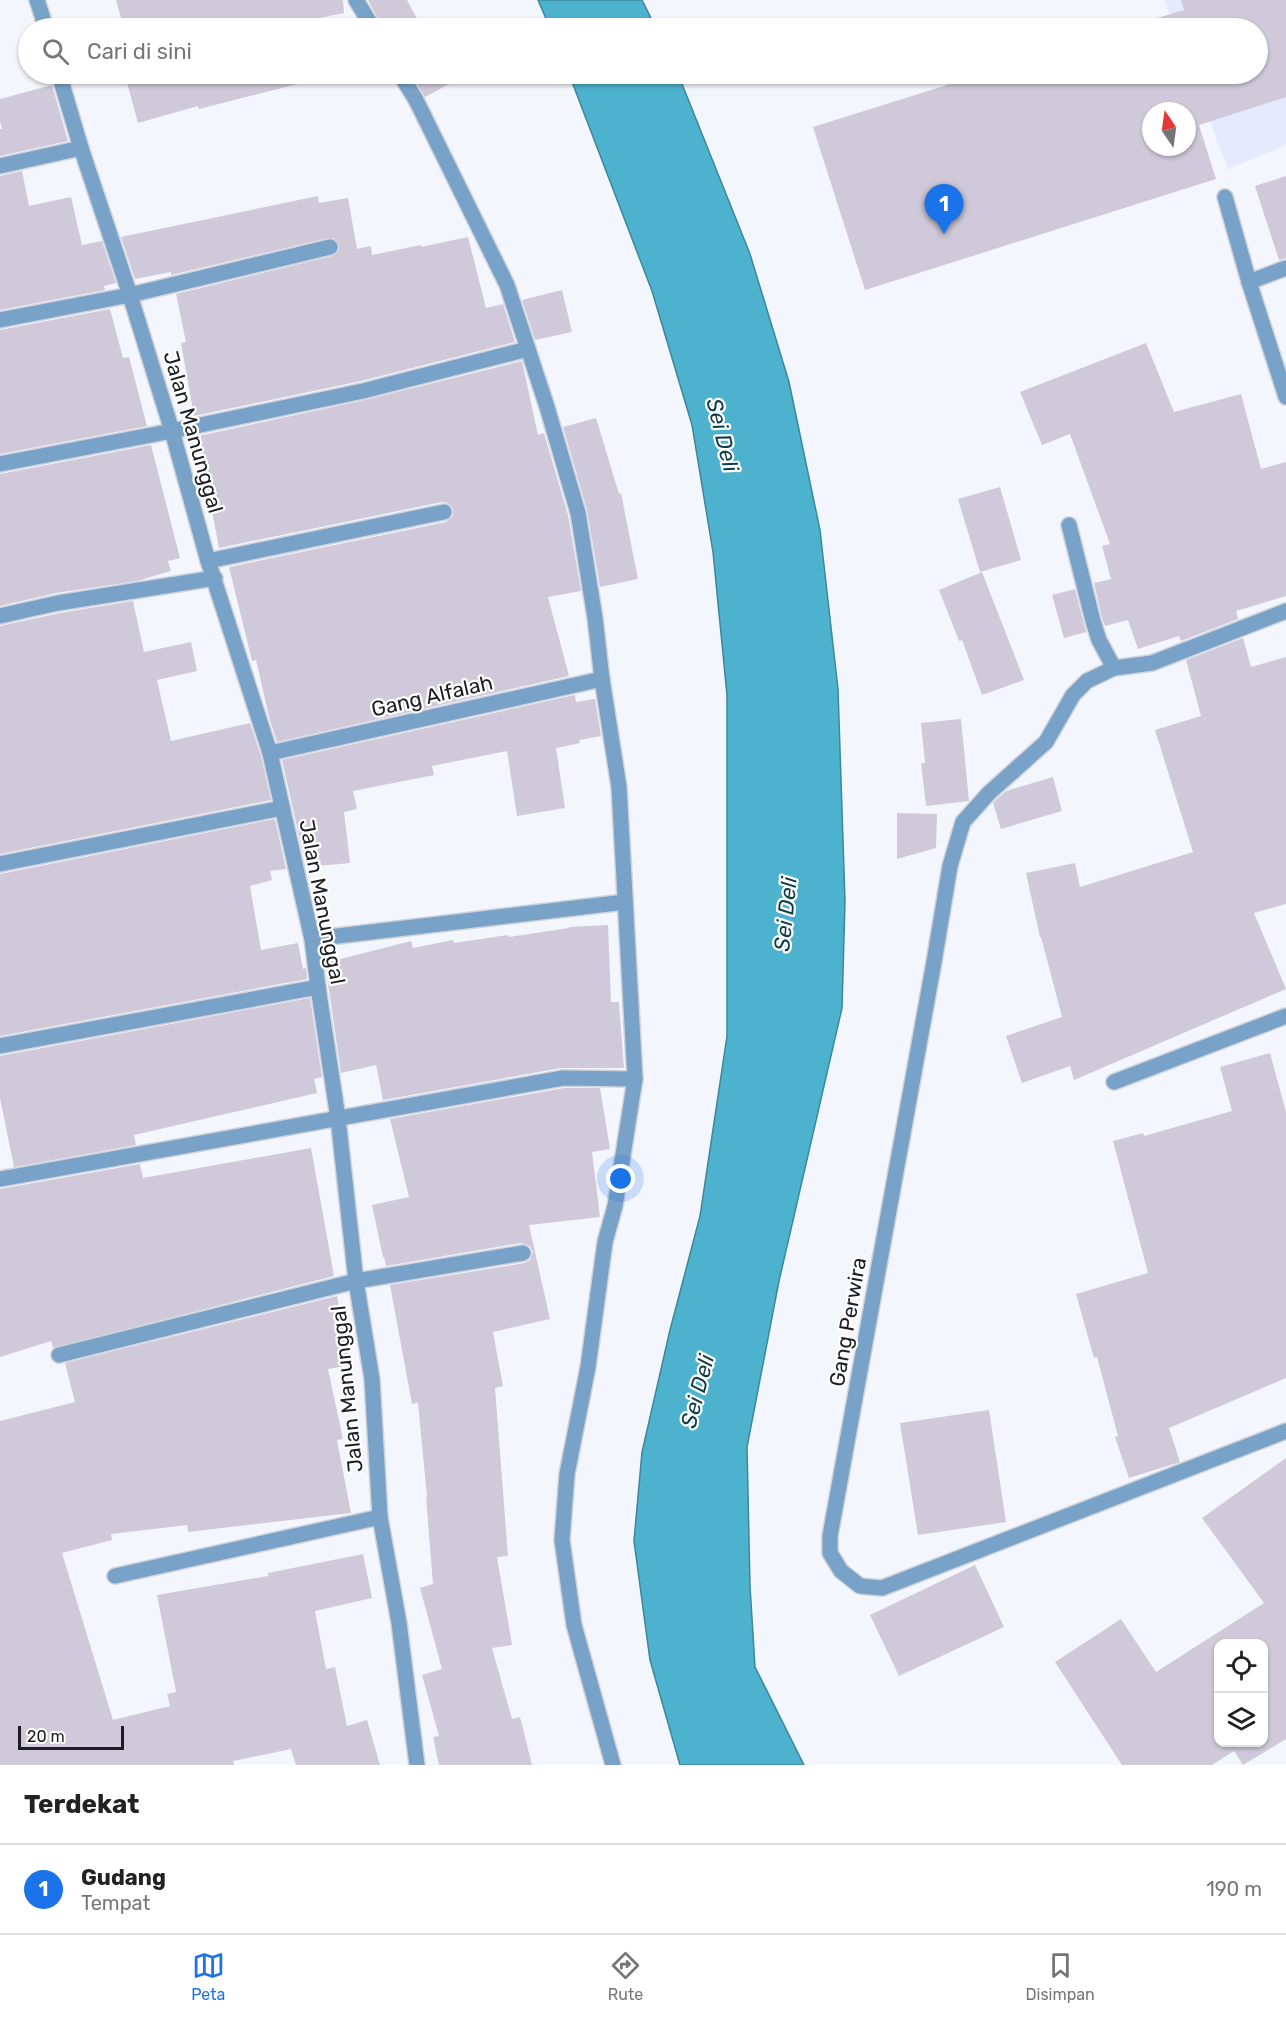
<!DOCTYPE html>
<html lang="id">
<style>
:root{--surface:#fff;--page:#f2f2f2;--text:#222;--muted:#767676;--line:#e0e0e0;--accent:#1a73e8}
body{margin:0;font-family:Rubik,sans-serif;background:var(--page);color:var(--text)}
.controls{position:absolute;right:18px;bottom:18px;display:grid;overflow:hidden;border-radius:12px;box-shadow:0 2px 4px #0004}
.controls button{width:54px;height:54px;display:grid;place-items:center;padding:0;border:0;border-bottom:2px solid var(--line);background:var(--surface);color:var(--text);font:30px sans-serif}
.compass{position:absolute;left:1142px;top:102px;width:54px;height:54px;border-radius:50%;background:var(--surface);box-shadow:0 2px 4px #0004;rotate:347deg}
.scale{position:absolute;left:18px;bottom:15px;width:106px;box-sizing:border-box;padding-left:6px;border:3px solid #1c1e24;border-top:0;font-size:16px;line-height:21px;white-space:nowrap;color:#1c1e24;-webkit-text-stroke:4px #fff;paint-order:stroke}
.you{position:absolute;left:621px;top:1179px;width:21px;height:21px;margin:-15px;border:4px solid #fff;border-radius:50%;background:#1a73e8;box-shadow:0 0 0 9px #1a73e833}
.badge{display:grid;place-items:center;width:39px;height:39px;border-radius:50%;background:var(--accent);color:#fff;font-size:20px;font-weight:700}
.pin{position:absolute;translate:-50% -50px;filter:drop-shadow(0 2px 3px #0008)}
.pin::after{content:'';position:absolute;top:32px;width:21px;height:18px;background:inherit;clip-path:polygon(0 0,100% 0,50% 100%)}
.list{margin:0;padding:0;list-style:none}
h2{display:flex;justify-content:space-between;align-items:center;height:78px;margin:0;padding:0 24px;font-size:26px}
h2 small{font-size:20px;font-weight:400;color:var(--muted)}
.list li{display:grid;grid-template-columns:39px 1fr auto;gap:18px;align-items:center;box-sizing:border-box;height:90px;padding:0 24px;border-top:2px solid var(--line)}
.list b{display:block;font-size:22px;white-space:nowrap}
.list p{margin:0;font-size:20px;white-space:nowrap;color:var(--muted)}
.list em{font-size:20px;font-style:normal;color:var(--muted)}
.icon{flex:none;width:33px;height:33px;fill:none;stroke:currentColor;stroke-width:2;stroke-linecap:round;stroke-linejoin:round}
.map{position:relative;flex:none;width:1286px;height:1765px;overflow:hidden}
.search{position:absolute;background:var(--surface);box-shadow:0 2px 4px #0004;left:18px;right:18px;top:18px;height:66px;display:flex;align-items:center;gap:15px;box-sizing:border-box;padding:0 21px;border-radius:33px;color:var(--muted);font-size:22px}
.sheet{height:168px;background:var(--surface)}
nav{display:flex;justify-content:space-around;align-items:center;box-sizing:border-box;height:84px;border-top:2px solid var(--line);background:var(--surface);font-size:16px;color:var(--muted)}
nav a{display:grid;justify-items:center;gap:3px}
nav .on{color:var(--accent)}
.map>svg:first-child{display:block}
</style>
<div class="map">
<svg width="1286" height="1765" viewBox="0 0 1286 1765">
<rect width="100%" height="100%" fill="#f4f6fd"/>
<polygon fill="#e5eafe" points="1164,0 1286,0 1286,145 1228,169 1192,74 1258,74 1258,28 1175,28"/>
<g fill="#4db2ce" stroke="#3e869b" stroke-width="1.5">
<polygon points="538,0 642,0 656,28 550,28"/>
<polygon points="569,74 678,74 750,254 789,382 820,530 838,689 845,901 842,1008 779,1281 747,1447 750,1586 755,1667 804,1765 680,1765 650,1660 634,1541 642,1452 670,1330 700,1216 727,1036 727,695 713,552 692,425 652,291"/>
</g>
<g fill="#cfc9da" fill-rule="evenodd">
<polygon points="116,0 343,0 344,13 270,28 124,28"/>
<polygon points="368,0 407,0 422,28 383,28"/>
<path d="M1181,0h105v97l-87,28 17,54 -351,111 -52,-163 169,-53h275v-46h-133l60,-18zM1151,111h36v36h-36z"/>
<polygon points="147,74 297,74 298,84 199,109 198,106 138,123 126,79"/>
<polygon points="411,74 446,74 451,83 425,97"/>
<polygon points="52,85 68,141 0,156 0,129 2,129 0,121 0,99"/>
<polygon points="22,171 29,206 71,197 82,245 102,241 116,283 104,286 105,290 0,310 0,176"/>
<polygon points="1286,176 1286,258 1279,260 1255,186"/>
<polygon points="318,196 319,203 348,198 357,249 371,246 372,255 421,245 421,247 468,237 486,308 503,304 515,342 361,381 194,416 181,343 186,342 176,294 332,256 339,250 339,244 333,238 328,238 171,275 171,272 135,279 121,237"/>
<polygon points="562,290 572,332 535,340 522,300"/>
<polygon points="110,309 123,358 129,357 147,426 0,454 0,330"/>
<polygon points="1146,343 1174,412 1241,394 1261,469 1286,462 1286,596 1236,611 1238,619 1181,641 1179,636 1138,649 1128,620 1105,626 1102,618 1094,583 1111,579 1102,546 1110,544 1070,434 1042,445 1020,392"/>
<polygon points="522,361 538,435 544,433 568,515 581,591 548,597 569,676 277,742 269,717 256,660 252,661 229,567 446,522 453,516 453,509 448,503 442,502 219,548 198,436 365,400"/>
<polygon points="596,418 619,494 621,493 638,579 600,587 587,510 563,427"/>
<polygon points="151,445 180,558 168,561 171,571 137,581 56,593 0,606 0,474"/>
<polygon points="1000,487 1021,560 980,572 958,499"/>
<polygon points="982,572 1024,680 982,695 962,640 959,641 939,590"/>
<polygon points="1075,589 1086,632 1064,638 1052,595"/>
<polygon points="133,601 144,652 191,642 197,671 157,680 171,741 250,723 261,756 271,800 0,854 0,626 60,613"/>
<polygon points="1243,638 1251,667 1286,657 1286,904 1254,913 1286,989 1074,1080 1070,1066 1022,1083 1006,1036 1062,1017 1041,937 1040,937 1026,873 1075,863 1080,887 1193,852 1155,730 1201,716 1186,660"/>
<polygon points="575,695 576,702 595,699 601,736 579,740 580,743 556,748 565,808 517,816 507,751 432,766 434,775 353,791 357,809 344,812 350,863 306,867 282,760"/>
<polygon points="961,719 969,801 926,806 921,763 925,763 921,723"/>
<polygon points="1053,777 1062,811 1001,829 993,803 996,800 1006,791"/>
<polygon points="897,813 937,814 936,848 897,859"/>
<polygon points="275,819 286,869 270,871 272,880 250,886 261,950 298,943 303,969 306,968 307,979 0,1036 0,874"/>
<polygon points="608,925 611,1002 619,1002 624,1068 561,1068 383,1100 376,1065 341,1073 325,963 411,941 413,948 453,940 454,943 508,935 509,937 569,928 569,927"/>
<polygon points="310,998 322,1077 314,1079 317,1093 134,1135 136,1145 14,1167 0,1098 0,1056"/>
<polygon points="1270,1053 1286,1112 1286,1378 1169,1428 1180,1462 1129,1478 1115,1437 1118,1436 1097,1357 1094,1358 1076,1294 1148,1273 1113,1141 1143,1133 1144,1136 1232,1111 1220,1067"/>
<polygon points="564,1088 600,1088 610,1149 592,1152 600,1217 529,1225 550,1319 493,1332 503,1386 495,1388 508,1556 497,1557 512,1645 492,1648 512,1719 520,1717 532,1765 439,1765 433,1737 439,1736 422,1675 442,1669 420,1588 433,1584 426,1497 427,1497 418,1403 412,1404 390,1285 525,1263 530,1260 533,1252 530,1246 521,1243 386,1266 384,1257 383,1257 372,1205 409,1197 390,1119"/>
<polygon points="311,1148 334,1276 53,1348 51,1341 0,1357 0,1189 140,1164 143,1178"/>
<polygon points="337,1296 350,1365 328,1369 343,1439 337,1440 351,1513 188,1532 187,1525 111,1534 112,1540 62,1553 113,1720 170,1706 167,1694 176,1692 157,1595 268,1576 268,1573 363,1554 372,1598 315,1611 326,1669 335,1667 347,1726 367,1720 380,1765 296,1765 291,1749 233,1761 234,1765 0,1765 0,1421 75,1402 65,1363"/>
<polygon points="989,1410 1006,1522 918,1535 900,1423"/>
<path d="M1286,1458v281l-43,26 -9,-14 -22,14h-90l-67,-103 66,-43 35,53 108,-69 -62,-85zM1218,1644h45v99h-45z"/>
<polygon points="975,1565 1004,1627 899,1676 870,1615"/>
</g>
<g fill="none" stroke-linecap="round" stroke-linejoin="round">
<g stroke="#d1d3da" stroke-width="18">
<g id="minor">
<polyline points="37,0 46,28"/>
<polyline points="356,0 373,28"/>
<polyline points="59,74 81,148 130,295 172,431 208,561 270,753 312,939 318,987 338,1118 356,1281 372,1379 380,1517 399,1623 417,1765"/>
<polyline points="400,74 416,100 507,285 547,407 578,513 595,618 602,679 619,787 635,1079 615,1206 605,1242 588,1367 567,1474 562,1540 574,1625 613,1765"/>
<polyline points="0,166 81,148"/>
<polyline points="1225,197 1249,282 1286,397"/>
<polyline points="1249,282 1286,268"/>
<polyline points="0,320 130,295 330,247"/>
<polyline points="0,464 172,431 363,391 528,349"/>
<polyline points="1069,525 1093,621 1099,640 1114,668 1152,663 1286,611"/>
<polyline points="208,561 444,512"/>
<polyline points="0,616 58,603 215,578"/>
<polyline points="1114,668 1087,681 1073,695 1046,742 989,793 963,822 950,866 934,962 830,1536 830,1553 841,1571 860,1586 882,1588 1286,1431"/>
<polyline points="270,753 602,679"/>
<polyline points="0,864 282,808"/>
<polyline points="312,939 625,902"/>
<polyline points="0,1046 318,987"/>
<polyline points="1114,1082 1286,1016"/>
<polyline points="0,1179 563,1078 635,1079"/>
<polyline points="59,1355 356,1281 523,1253"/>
<polyline points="115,1576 380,1517"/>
</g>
</g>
<use href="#minor" stroke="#78a2c8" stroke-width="15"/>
</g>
<g text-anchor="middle" stroke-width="4.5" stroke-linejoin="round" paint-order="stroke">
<g font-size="21" fill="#1c1e24" stroke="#fff">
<text transform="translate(193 432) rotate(74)" y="7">Jalan Manunggal</text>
<text transform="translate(432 696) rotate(-13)" y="7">Gang Alfalah</text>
<text transform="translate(322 902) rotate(79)" y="7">Jalan Manunggal</text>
<text transform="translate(848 1322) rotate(-80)" y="7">Gang Perwira</text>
<text transform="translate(347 1389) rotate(-96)" y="7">Jalan Manunggal</text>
</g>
<g font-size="22" font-style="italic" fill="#0d3c48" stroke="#fff">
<text transform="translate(723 435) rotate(76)" y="8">Sei Deli</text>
<text transform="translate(785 914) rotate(-84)" y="8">Sei Deli</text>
<text transform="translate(697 1391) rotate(-75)" y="8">Sei Deli</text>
</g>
</g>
</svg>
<div class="controls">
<button><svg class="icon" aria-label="locate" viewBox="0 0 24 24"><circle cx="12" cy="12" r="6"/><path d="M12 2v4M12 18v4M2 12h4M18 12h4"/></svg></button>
<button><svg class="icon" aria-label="layers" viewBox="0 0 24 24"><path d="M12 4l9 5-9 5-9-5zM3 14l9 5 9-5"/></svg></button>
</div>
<svg class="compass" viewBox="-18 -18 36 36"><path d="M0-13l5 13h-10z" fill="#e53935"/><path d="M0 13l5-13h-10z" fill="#767676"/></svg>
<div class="scale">20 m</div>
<div class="you"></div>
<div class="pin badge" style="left:944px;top:234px">1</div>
<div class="search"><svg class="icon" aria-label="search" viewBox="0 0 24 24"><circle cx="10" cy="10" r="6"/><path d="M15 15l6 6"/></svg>Cari di sini</div>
</div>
<section class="sheet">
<h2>Terdekat<small></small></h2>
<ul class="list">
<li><span class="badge">1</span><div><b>Gudang</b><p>Tempat</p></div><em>190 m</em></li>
</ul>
</section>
<nav>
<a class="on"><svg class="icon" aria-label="map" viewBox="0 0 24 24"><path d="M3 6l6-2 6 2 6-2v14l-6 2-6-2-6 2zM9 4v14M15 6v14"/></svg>Peta</a>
<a><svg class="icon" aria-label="directions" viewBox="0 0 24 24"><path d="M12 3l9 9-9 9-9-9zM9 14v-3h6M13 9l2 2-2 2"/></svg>Rute</a>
<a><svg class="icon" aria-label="saved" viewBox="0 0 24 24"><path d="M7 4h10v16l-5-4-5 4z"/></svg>Disimpan</a>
</nav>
